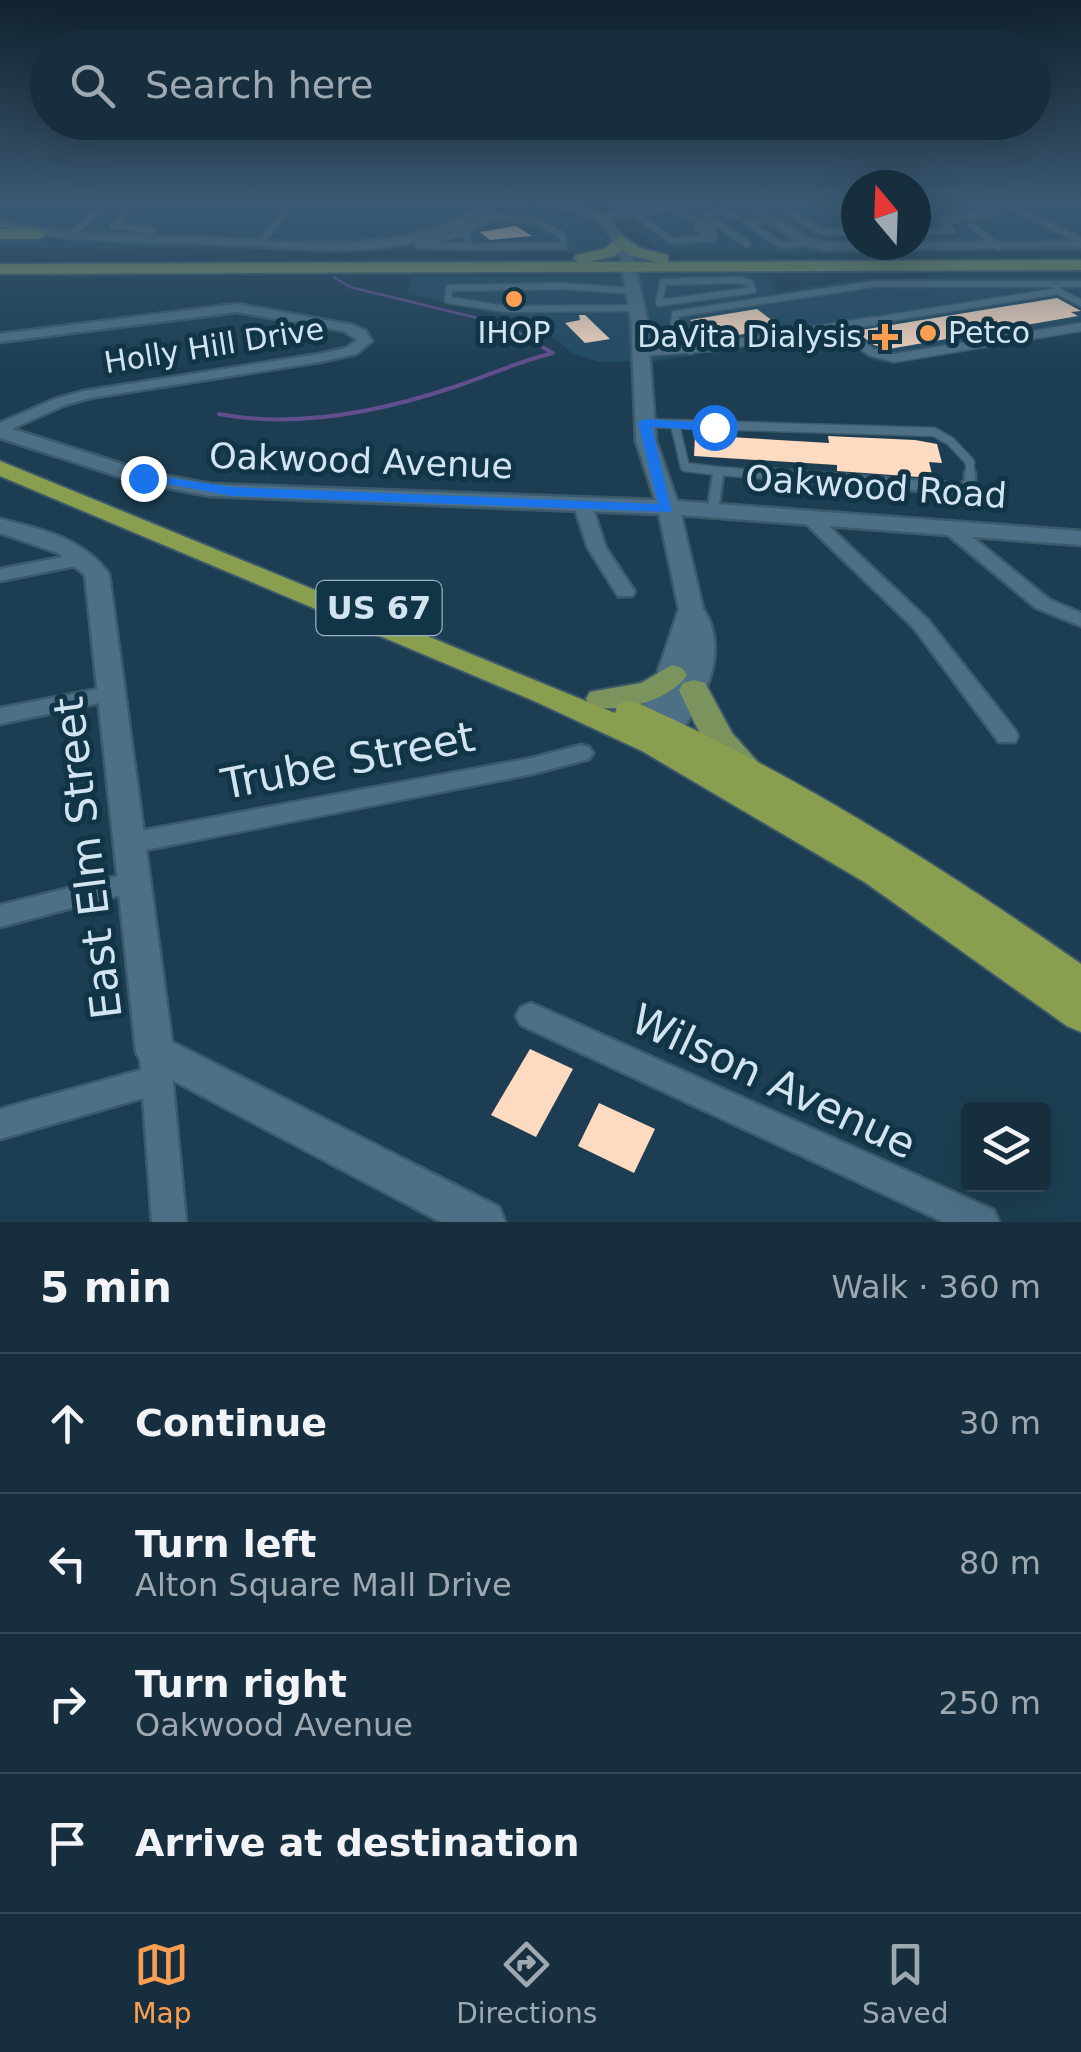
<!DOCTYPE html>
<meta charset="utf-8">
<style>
:root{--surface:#162e3e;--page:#233a49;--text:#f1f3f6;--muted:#9ea8b0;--line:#354a58;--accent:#fb9e51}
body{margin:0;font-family:"DejaVu Sans",sans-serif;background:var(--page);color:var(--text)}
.controls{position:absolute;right:30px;bottom:30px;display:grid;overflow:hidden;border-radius:10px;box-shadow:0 10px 40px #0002}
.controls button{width:90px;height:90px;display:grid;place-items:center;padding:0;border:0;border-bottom:2px solid var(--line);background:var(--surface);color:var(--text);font:50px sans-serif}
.compass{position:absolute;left:841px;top:170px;width:90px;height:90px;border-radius:50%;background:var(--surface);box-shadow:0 10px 40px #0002;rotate:341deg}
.stop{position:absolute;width:30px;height:30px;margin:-22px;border:8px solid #1a73e8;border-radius:50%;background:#fff}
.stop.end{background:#1a73e8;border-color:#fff;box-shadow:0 2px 10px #0008}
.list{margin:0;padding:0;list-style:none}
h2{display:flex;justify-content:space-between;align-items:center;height:130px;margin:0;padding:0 40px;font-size:42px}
h2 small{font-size:32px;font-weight:400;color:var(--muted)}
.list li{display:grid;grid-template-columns:65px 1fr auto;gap:30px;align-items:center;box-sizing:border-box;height:140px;padding:0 40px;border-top:2px solid var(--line)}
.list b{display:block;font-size:38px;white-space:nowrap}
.list p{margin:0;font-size:32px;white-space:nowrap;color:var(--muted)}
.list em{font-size:32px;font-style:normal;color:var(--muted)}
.icon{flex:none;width:55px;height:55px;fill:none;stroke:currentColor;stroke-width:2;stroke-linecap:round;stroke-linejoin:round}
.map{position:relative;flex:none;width:1081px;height:1222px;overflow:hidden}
.search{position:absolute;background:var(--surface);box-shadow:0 10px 40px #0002;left:30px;right:30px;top:30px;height:110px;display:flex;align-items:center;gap:25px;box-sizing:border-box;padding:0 35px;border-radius:55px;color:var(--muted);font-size:38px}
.sheet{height:690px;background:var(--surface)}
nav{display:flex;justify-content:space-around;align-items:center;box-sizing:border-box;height:140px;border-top:2px solid var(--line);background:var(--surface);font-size:28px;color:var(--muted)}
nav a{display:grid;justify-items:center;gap:5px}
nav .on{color:var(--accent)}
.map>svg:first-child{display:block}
</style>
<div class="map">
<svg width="1081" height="1222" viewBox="0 0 1081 1222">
<rect width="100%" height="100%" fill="#1d3e52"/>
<g fill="#224b63">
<polygon points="0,200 517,200 589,221 601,228 610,246 595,252 0,248"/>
<polygon points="600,200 856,200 856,245 916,245 916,200 1081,200 1081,252 661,252"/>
<polygon points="767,274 776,292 869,278 1081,277 1081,332 894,364 874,361 830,333 657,361 599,362 572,353 535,323 407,294 411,277"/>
</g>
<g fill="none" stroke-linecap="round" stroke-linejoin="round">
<polyline stroke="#634e8d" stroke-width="2.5" points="334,277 350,287 498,323"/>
<g stroke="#634e8d" stroke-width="4">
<polyline points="488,321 505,325 551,352"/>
<path d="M219,414c78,15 164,-3 238,-28 32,-11 63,-25 96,-33"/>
</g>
</g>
<g fill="#fddac0">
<polygon points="516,226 532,236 490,240 480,232"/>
<polygon points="1057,298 1081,311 1071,312 1078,316 889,349 874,345 855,331"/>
<polygon points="757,309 782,328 713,339 690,320"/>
<polygon points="579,315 585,315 610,339 585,343 565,323 580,320"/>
<polygon points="695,435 829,443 828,436 915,440 937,444 942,463 929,462 933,478 837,471 837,465 694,456"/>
<polygon points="530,1049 573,1069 536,1137 491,1115"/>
<polygon points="599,1103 655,1129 634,1173 578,1146"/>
</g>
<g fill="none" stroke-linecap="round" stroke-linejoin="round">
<g stroke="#3c5a6b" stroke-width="9">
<g id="service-far2">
<polyline points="138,200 113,226 153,230 144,239"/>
<polyline points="770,200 821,232 856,232"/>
<polyline points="998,200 1081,241"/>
<polyline points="633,212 672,241 714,238 712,228 669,206"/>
<polyline points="737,216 718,212 706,216 747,244"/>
<polyline points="771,220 747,222 781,245 811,243"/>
<polyline points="972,226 999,247"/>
<polyline points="698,227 713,238"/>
<polyline points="463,231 496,217 478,215"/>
<polygon points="465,232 470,247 418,245"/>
<polyline points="916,232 952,231 944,221 995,213 969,200"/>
<polyline points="69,237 109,200"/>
<polyline points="260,243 294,200"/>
<polyline points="470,247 564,246 562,235 536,221 496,217"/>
<polygon points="740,280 750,283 753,290 659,303 663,282"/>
<polyline points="635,291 560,286 449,288 448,300 506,309 638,308"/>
<polyline points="1058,291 1081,303"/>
<polyline points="675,323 675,314 874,284 1054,284"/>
<polyline points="858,323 1058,291 1054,284 1081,284"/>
</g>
</g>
<g stroke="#3c5a6b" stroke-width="11">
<g id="service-far1">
<polyline points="675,321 674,337 690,350"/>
<polyline points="836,327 871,352 894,358 1081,327"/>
<polyline points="643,352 712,347 873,321"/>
<polyline points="644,423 934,432 950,441 970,462 970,477"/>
<polyline points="675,425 685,467 718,471"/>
<polyline points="717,477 718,471 799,477"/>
</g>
</g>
<g stroke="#3c5a6b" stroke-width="15">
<g id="service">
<polyline points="765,474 963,489 970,482 970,474"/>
<polyline points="713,510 718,474"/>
</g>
</g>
<g stroke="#3c5a6b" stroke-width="5">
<g id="minor">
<path d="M490,200h12c-75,68 -197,48 -288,44 -73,-2 -143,-1 -214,-17v-6c71,15 142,14 214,17 91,3 196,20 276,-38z"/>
<path d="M524,200l39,2 39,13 93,-15h28l-113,20 16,22 7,18 -6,4c-12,-9 -13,-29 -26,-40 -22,-19 -53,-13 -77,-24z"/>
<polygon points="736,200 749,200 807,238 822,242 916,245 916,242 1081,241 1081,247 821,250 799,242"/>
<polygon points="237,304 353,325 366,331 372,341 356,354 319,362 90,398 65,405 0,434 0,423 55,399 84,391 319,354 346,348 357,340 344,331 237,312 0,342 0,334"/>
<polygon points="582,498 591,503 606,548 635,592 632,596 618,596 588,548 573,503"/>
<polygon points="809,512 815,513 928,620 1015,730 1018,736 1015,742 999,742 914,628 803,521 800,517 803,513"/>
<polygon points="949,522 955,523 1050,600 1081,613 1081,626 1036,608 943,531 940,527"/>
<polygon points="83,553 92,559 90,563 0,581 0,569"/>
<polygon points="114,686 122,688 125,693 122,698 0,724 0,708"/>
<polygon points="581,745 589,747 593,753 589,759 532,774 130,853 121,850 117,843 121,836 130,833 532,758"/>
<polygon points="134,872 143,875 147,882 143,889 0,927 0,905"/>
<polygon points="531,1003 994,1210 999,1222 944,1222 521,1025 516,1016 521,1007"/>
<polygon points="155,1038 166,1042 170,1052 186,1222 152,1222 143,1098 0,1139 0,1109 141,1070 140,1052 144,1042"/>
</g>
</g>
<g stroke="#3c5a6b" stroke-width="5">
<g id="tertiary">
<path d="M627,256l7,4 13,59 9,122 21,60 404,30v14l-400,-30 22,94c26,38 4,91 -23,122 -11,13 -18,25 -37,19l-4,-7 -14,-2 -4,-7 29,-39 29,-86 -20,-95 -449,-18 -74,-14 -136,-44v-13l147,47 63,12 445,16 -19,-59 -5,-122 -11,-59z"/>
<path d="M0,519c41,10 83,19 109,55l63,468 327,165 6,15h-64l-299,-158 -6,-12 -51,-477 -27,-22 -58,-20z"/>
</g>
</g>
<g stroke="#3c5a6b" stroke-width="4">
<g id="primary">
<polygon points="0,229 39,229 47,234 39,239 0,239"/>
<path d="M621,235l19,13 28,7v7l413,-2v10l-1081,4v-10l578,-2 -4,-4 2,-3 28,-6zM622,249l7,6 27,7h-68l27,-6z"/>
<path d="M672,665l10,3 5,7c-17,26 -68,39 -97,31l-4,-7 4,-7 51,-9z"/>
<path d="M694,680l11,3 27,50 33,37 -5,8c-39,12 -67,-59 -81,-88l4,-7z"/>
</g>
</g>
<g stroke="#3c5a6b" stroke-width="4">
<path id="trunk" d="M0,461l615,252 3,-9 11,-3 11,3c157,71 300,162 441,260v68l-14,-6 -201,-143 -224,-132 -110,-51 -532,-224z"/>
</g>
<use href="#service-far2" stroke="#4e7086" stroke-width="6"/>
<use href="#service-far1" stroke="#4e7086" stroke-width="8"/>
<use href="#service" stroke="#4e7086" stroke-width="10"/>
<use href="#minor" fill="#4e7086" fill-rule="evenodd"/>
<use href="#tertiary" fill="#4e7086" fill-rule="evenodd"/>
<use href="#primary" fill="#7b935d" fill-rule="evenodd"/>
<use href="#trunk" fill="#8a9e4f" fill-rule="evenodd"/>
</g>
<linearGradient id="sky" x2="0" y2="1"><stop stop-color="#10222d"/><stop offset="0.54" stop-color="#3a5871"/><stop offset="1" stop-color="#3a5871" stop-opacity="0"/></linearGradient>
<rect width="1081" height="371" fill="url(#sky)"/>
<polygon fill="#1a73e8" points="644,419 714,423 720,427 714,431 652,427 672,512 232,496 136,478 143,474 232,487 658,504 638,423"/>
<g fill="#fb9e51" stroke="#123447" stroke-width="4">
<circle cx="514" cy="299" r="10"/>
<circle cx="928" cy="333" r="10"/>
<path d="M880 322h10v10h10v10h-10v10h-10v-10h-10v-10h10z"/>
</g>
<g text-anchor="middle" stroke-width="10" stroke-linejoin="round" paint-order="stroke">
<g font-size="30" fill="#d2e4f1" stroke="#123447">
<text x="514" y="343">IHOP</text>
<text x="948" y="343" text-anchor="start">Petco</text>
<text x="862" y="347" text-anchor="end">DaVita Dialysis</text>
</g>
<g font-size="30" fill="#d2e4f1" stroke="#123447">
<text transform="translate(214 346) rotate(-9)" y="10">Holly Hill Drive</text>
</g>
<rect fill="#123447" stroke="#98afbe" stroke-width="2.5" x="316.5" y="581" width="125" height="54" rx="8"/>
<g font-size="32" font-weight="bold" fill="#d2e4f1">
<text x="379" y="619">US 67</text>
</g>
<g font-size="35" fill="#d2e4f1" stroke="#123447">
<text transform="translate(361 461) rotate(2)" y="12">Oakwood Avenue</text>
<text transform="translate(876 487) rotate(4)" y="12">Oakwood Road</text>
</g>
<g font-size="42" fill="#d2e4f1" stroke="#123447">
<text transform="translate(348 760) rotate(-11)" y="15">Trube Street</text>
<text transform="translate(87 858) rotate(-97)" y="15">East Elm Street</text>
<text transform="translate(774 1081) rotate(25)" y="15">Wilson Avenue</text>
</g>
</g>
</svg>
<div class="controls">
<button><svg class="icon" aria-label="layers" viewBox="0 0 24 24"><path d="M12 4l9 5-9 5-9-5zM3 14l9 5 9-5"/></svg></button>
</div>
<svg class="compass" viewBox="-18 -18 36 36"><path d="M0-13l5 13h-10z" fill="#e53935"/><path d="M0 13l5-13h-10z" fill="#9ea8b0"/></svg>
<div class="stop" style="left:714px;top:427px"></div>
<div class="stop end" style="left:143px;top:478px"></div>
<div class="search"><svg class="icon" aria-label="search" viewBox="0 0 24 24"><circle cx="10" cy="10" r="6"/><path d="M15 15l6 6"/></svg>Search here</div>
</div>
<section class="sheet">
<h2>5 min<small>Walk · 360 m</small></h2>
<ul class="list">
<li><svg class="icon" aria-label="ahead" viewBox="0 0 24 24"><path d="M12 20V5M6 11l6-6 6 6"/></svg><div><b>Continue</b></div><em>30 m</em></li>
<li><svg class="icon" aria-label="left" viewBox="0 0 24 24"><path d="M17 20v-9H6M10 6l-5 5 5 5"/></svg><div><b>Turn left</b><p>Alton Square Mall Drive</p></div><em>80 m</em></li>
<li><svg class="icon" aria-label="right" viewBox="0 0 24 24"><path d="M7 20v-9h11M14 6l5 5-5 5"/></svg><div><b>Turn right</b><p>Oakwood Avenue</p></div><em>250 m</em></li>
<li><svg class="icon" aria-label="arrive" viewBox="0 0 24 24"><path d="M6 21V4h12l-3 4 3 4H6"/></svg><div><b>Arrive at destination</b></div></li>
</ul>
</section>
<nav>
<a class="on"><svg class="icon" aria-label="map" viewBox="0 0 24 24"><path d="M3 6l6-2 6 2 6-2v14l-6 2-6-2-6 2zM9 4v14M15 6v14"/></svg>Map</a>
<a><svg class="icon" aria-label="directions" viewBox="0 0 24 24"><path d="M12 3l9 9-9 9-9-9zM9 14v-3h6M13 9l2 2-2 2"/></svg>Directions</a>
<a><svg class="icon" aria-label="saved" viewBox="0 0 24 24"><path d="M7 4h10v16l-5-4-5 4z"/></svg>Saved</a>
</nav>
